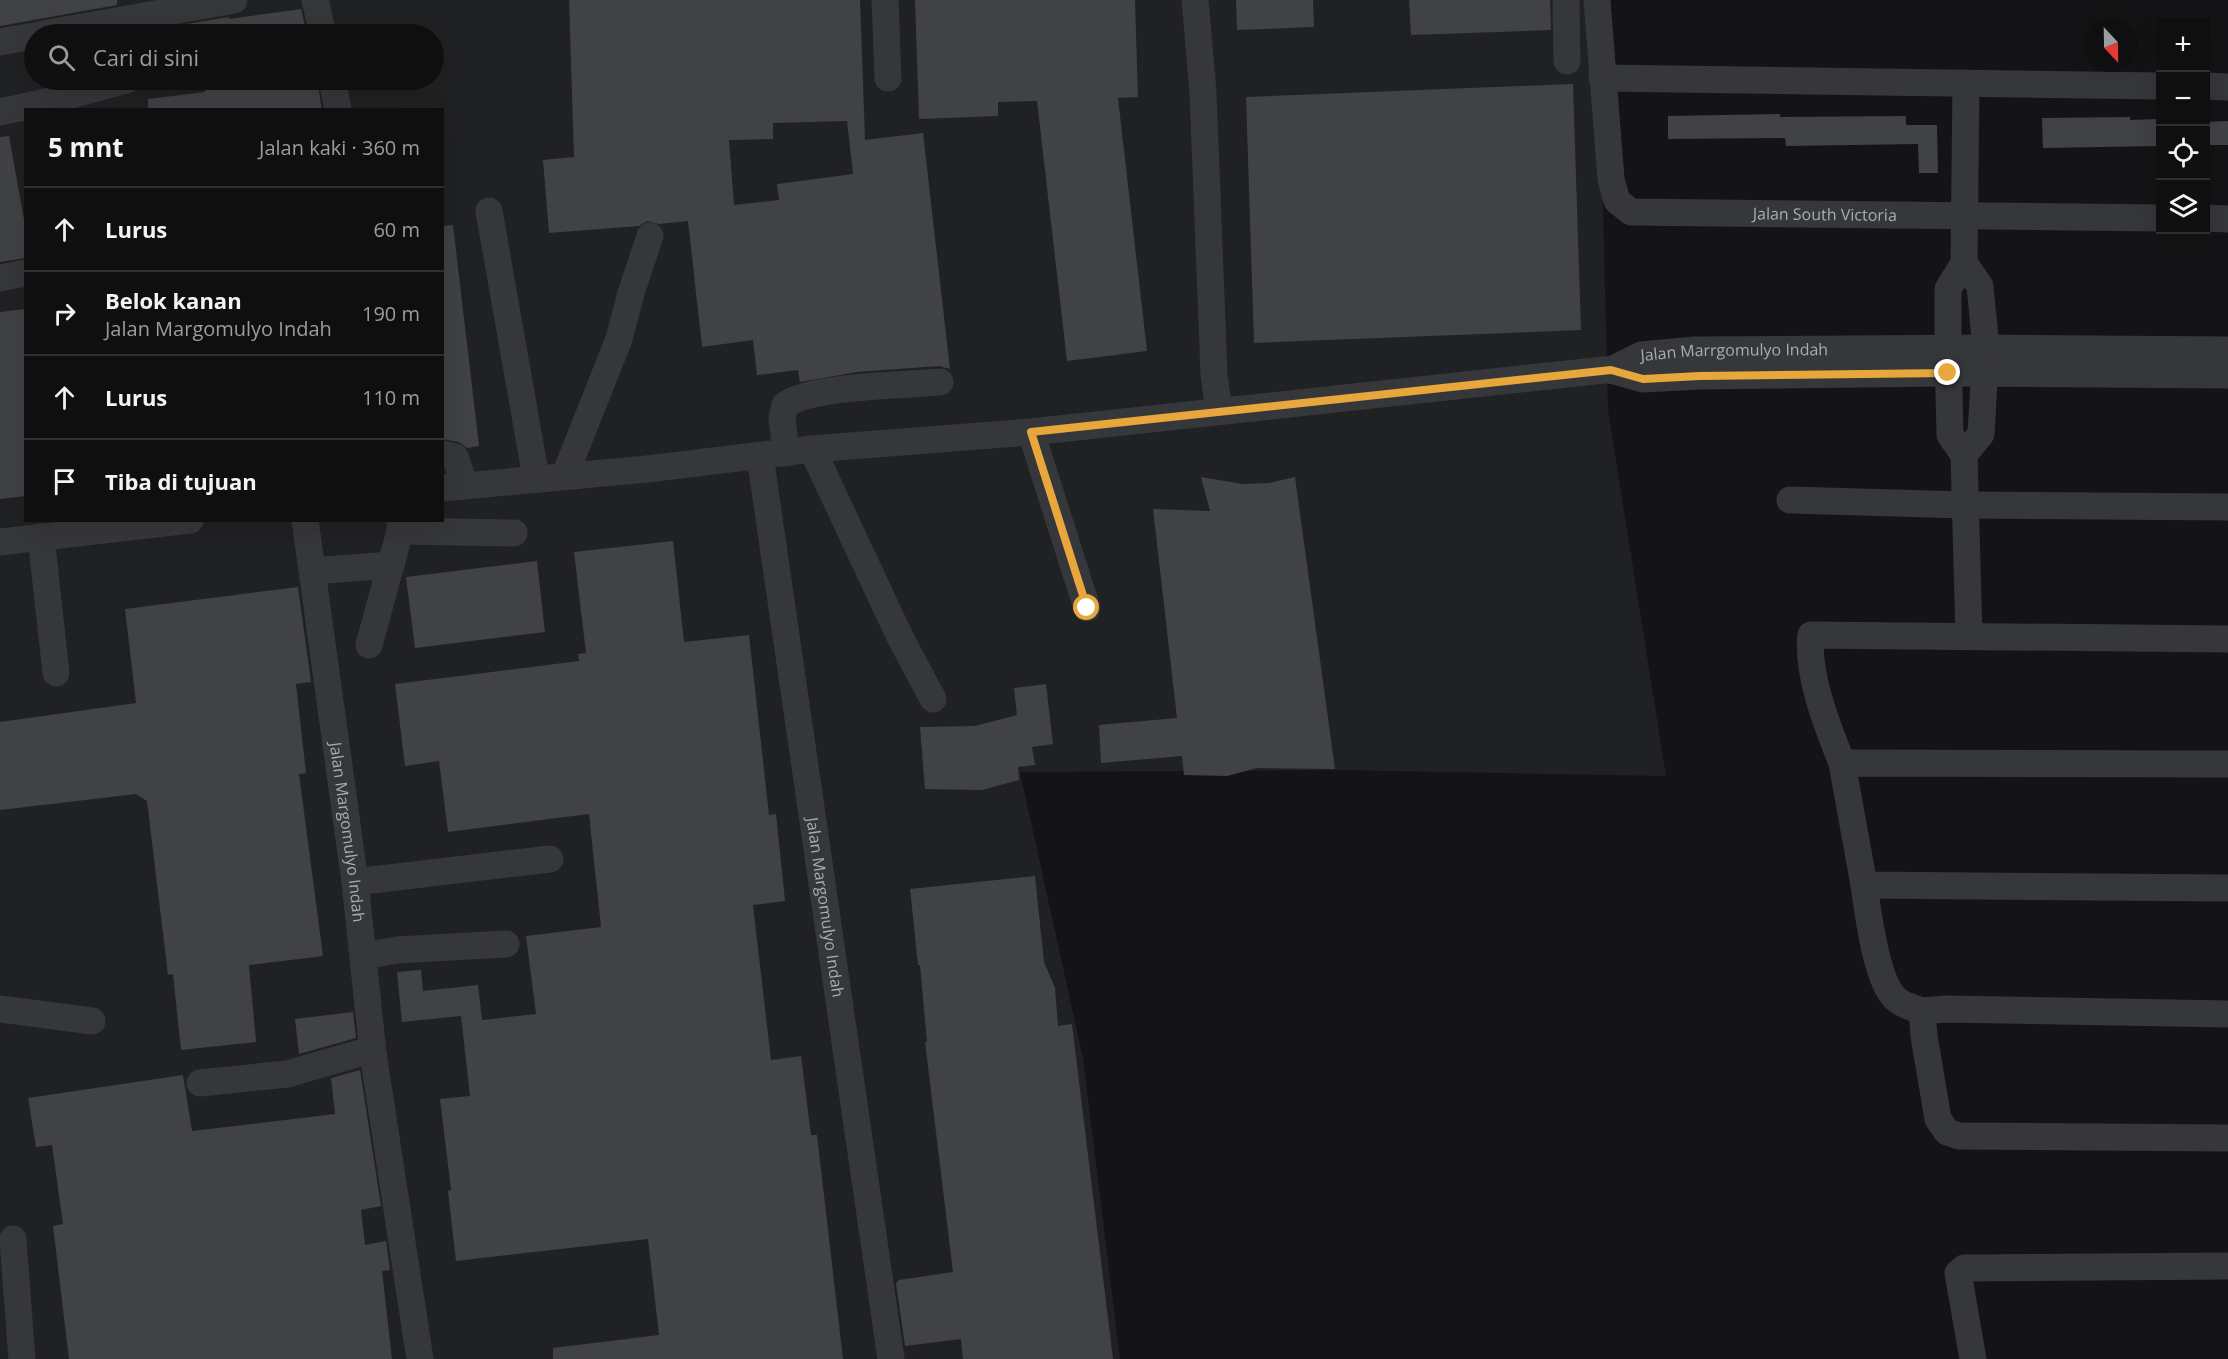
<!DOCTYPE html>
<html lang="id">
<meta charset="utf-8">
<style>
:root{--surface:#0f0f10;--page:#1d1d1e;--text:#f1f3f6;--muted:#9b9c9f;--line:#2f2f30}
body{margin:0;font-family:"Open Sans",sans-serif;background:var(--page);color:var(--text)}
.controls{position:absolute;right:18px;top:18px;display:grid;overflow:hidden;border-radius:0px;box-shadow:0 6px 24px #0002}
.controls button{width:54px;height:54px;display:grid;place-items:center;padding:0;border:0;border-bottom:2px solid var(--line);background:var(--surface);color:var(--text);font:30px sans-serif}
.compass{position:absolute;left:2084px;top:18px;width:54px;height:54px;border-radius:50%;background:var(--surface);box-shadow:0 6px 24px #0002;rotate:158deg}
.stop{position:absolute;width:18px;height:18px;margin:-14px;border:4px solid #e7a73c;border-radius:50%;background:#fff}
.stop.end{background:#e7a73c;border-color:#fff;box-shadow:0 2px 6px #0008}
.list{margin:0;padding:0;list-style:none}
h2{display:flex;justify-content:space-between;align-items:center;height:78px;margin:0;padding:0 24px;font-size:26px}
h2 small{font-size:20px;font-weight:400;color:var(--muted)}
.list li{display:grid;grid-template-columns:39px 1fr auto;gap:18px;align-items:center;box-sizing:border-box;height:84px;padding:0 24px;border-top:2px solid var(--line)}
.list b{display:block;font-size:22px;white-space:nowrap}
.list p{margin:0;font-size:20px;white-space:nowrap;color:var(--muted)}
.list em{font-size:20px;font-style:normal;color:var(--muted)}
.icon{flex:none;width:33px;height:33px;fill:none;stroke:currentColor;stroke-width:2;stroke-linecap:round;stroke-linejoin:round}
.map{position:relative;flex:none;width:2228px;height:1359px;overflow:hidden}
.search{position:absolute;background:var(--surface);box-shadow:0 6px 24px #0002;left:24px;top:24px;width:420px;height:66px;display:flex;align-items:center;gap:15px;box-sizing:border-box;padding:0 21px;border-radius:33px;color:var(--muted);font-size:22px}
.panel{position:absolute;background:var(--surface);box-shadow:0 6px 24px #0002;left:24px;top:108px;width:420px;height:414px;border-radius:0px}
.map>svg:first-child{display:block}
</style>
<div class="map">
<svg width="2228" height="1359" viewBox="0 0 2228 1359">
<rect width="100%" height="100%" fill="#141416"/>
<path fill="#202123" fill-rule="evenodd" d="M0,0h1598l10,410 58,366 -326,-6 -320,2 63,286 37,301h-1120zM34,34h400v46h-400zM26,110h416v410h-416z"/>
<g fill="#414246" fill-rule="evenodd">
<polygon points="0,0 117,0 117,5 0,26"/>
<path d="M569,0h291l5,140 58,-7 27,236 -11,-3 -82,6 -57,10 -2,-12 -41,5 -4,-35 -51,7 -14,-126 -29,3 -12,-3 -8,5 -90,7 -6,-73 31,-3zM847,121l6,53 -76,10 2,16 -45,5 -5,-65 44,-1v-16z"/>
<polygon points="915,0 1135,0 1138,97 1118,98 1147,351 1067,361 1037,101 998,102 998,116 919,119"/>
<polygon points="1236,0 1313,0 1314,27 1237,30"/>
<polygon points="1409,0 1550,0 1551,30 1411,35"/>
<polygon points="301,9 307,34 188,34 187,24 229,17 229,19"/>
<polygon points="204,80 317,80 322,110 148,110 148,99 205,92"/>
<polygon points="1573,84 1581,330 1254,343 1246,97"/>
<polygon points="1780,114 1780,117 1906,116 1906,125 1937,125 1938,173 1919,173 1918,144 1786,146 1785,138 1668,139 1668,116"/>
<polygon points="2130,117 2130,120 2160,119 2160,146 2043,148 2042,118"/>
<polygon points="2228,121 2228,145 2205,145 2205,122"/>
<polygon points="9,136 26,231 26,258 0,262 0,137"/>
<polygon points="453,225 479,446 467,448 459,442 442,439 442,226"/>
<polygon points="26,309 26,496 0,499 0,312"/>
<polygon points="1201,477 1243,484 1269,483 1295,477 1335,769 1257,768 1227,776 1184,775 1182,756 1101,763 1099,725 1177,718 1153,509 1210,511"/>
<polygon points="673,541 684,642 749,635 769,815 776,814 785,901 753,905 771,1060 801,1056 811,1135 817,1135 843,1359 553,1359 553,1348 659,1335 648,1239 456,1261 448,1191 451,1190 440,1099 470,1096 461,1016 402,1022 397,972 421,970 423,991 478,985 482,1020 536,1014 526,936 601,927 589,814 448,832 439,761 405,766 395,684 579,661 578,654 586,653 574,552"/>
<polygon points="537,561 545,632 415,648 406,577"/>
<polygon points="298,587 311,682 296,684 306,773 299,774 323,956 249,965 256,1042 181,1050 173,974 168,975 147,801 136,794 0,810 0,722 136,703 125,609"/>
<polygon points="1046,684 1053,744 1032,747 1035,765 1018,767 1019,780 982,790 925,789 920,727 975,726 1017,715 1014,688"/>
<polygon points="1035,876 1044,962 1055,988 1058,1026 1072,1024 1113,1359 963,1359 961,1339 905,1346 896,1283 899,1280 953,1272 925,1042 927,1042 920,965 918,965 910,889"/>
<polygon points="353,1012 356,1038 299,1054 295,1019"/>
<polygon points="360,1070 381,1206 361,1210 365,1245 386,1241 390,1270 382,1271 392,1359 69,1359 53,1226 63,1224 52,1145 36,1147 28,1098 183,1075 192,1131 335,1114 331,1078"/>
</g>
<g fill="none" stroke-linecap="round" stroke-linejoin="round">
<g stroke="#36373b" stroke-width="27">
<polyline points="315,0 323,34"/>
<polyline points="885,0 888,78"/>
<polyline points="1195,0 1203,92 1214,374 1219,411"/>
<polyline points="1566,0 1567,61"/>
<path id="s1" d="M1597,0l14,179 6,22 14,11 529,6"/>
<polyline points="43,34 234,0"/>
<polyline points="0,42 34,36"/>
<polyline points="1602,78 2160,86"/>
<polyline points="332,80 338,110"/>
<polyline points="1966,83 1964,263 1948,289 1948,349 1950,435 1964,455 1969,636"/>
<polyline points="2206,86 2228,87"/>
<polyline points="42,103 126,80"/>
<polyline points="0,112 42,103 43,110"/>
<polyline points="489,211 536,478"/>
<polyline points="2206,218 2228,219"/>
<polyline points="1964,263 1980,286 1986,348 1981,434 1964,455"/>
<polyline points="0,278 26,273"/>
<polyline points="1611,370 1643,379 1699,376 1948,373 2228,375"/>
<polyline points="1031,432 1087,608"/>
<polyline points="812,449 900,637 933,699"/>
<path d="M786,453l-4,-35 3,-13c26,-19 119,-20 155,-23"/>
<polyline points="442,454 455,457 460,471 462,486"/>
<path id="s2" d="M760,456l131,903"/>
<polyline points="565,475 619,339 631,293 650,236"/>
<path id="s3" d="M442,488l205,-19 165,-20 219,-17 573,-62h7l30,-15 54,-5 291,-2 242,2"/>
<polyline points="1790,500 1965,505 2228,507"/>
<path id="s4" d="M305,520l50,362 18,171 47,306"/>
<polyline points="400,531 514,533"/>
<polyline points="41,537 56,673"/>
<polyline points="0,542 190,520"/>
<polyline points="312,571 391,565"/>
<polyline points="369,645 400,531 400,520"/>
<path d="M1842,763c-14,-35 -36,-90 -31,-128l417,4"/>
<polyline points="2228,764 1842,763 1864,885 2228,888"/>
<polyline points="355,882 550,859"/>
<path d="M1864,885c4,27 12,97 32,114 6,6 18,9 26,12"/>
<polyline points="364,956 397,950 506,944"/>
<polyline points="0,1009 92,1021"/>
<polyline points="2228,1014 1946,1009 1922,1011 1924,1036 1938,1119 1947,1132 1959,1136 2228,1138"/>
<polyline points="200,1083 287,1074 360,1053 373,1053"/>
<polyline points="13,1239 22,1359"/>
<polyline points="1973,1359 1958,1273 1964,1268 2228,1266"/>
</g>
</g>
<g fill="none" stroke-linecap="round" stroke-linejoin="round">
<polyline stroke="#e7a73c" stroke-width="8" points="1087,608 1031,432 1611,370 1643,379 1699,376 1948,373"/>
</g>
<g text-anchor="middle" stroke-width="6" stroke-linejoin="round" paint-order="stroke">
<g font-size="16" fill="#a7acb5" stroke="#0f0f11">
<text dy="6" stroke="none"><textPath href="#s1" startOffset="414">Jalan South Victoria</textPath></text>
<text dy="6" stroke="none"><textPath href="#s3" startOffset="1302">Jalan Marrgomulyo Indah</textPath></text>
<text dy="6" stroke="none"><textPath href="#s4" startOffset="315">Jalan Margomulyo Indah</textPath></text>
<text dy="6" stroke="none"><textPath href="#s2" startOffset="456">Jalan Margomulyo Indah</textPath></text>
</g>
</g>
</svg>
<div class="controls">
<button>+</button>
<button>−</button>
<button><svg class="icon" aria-label="locate" viewBox="0 0 24 24"><circle cx="12" cy="12" r="6"/><path d="M12 2v4M12 18v4M2 12h4M18 12h4"/></svg></button>
<button><svg class="icon" aria-label="layers" viewBox="0 0 24 24"><path d="M12 4l9 5-9 5-9-5zM3 14l9 5 9-5"/></svg></button>
</div>
<svg class="compass" viewBox="-18 -18 36 36"><path d="M0-13l5 13h-10z" fill="#e53935"/><path d="M0 13l5-13h-10z" fill="#9b9c9f"/></svg>
<div class="stop" style="left:1087px;top:608px"></div>
<div class="stop end" style="left:1948px;top:373px"></div>
<div class="search"><svg class="icon" aria-label="search" viewBox="0 0 24 24"><circle cx="10" cy="10" r="6"/><path d="M15 15l6 6"/></svg>Cari di sini</div>
<section class="panel">
<h2>5 mnt<small>Jalan kaki · 360 m</small></h2>
<ul class="list">
<li><svg class="icon" aria-label="ahead" viewBox="0 0 24 24"><path d="M12 20V5M6 11l6-6 6 6"/></svg><div><b>Lurus</b></div><em>60 m</em></li>
<li><svg class="icon" aria-label="right" viewBox="0 0 24 24"><path d="M7 20v-9h11M14 6l5 5-5 5"/></svg><div><b>Belok kanan</b><p>Jalan Margomulyo Indah</p></div><em>190 m</em></li>
<li><svg class="icon" aria-label="ahead" viewBox="0 0 24 24"><path d="M12 20V5M6 11l6-6 6 6"/></svg><div><b>Lurus</b></div><em>110 m</em></li>
<li><svg class="icon" aria-label="arrive" viewBox="0 0 24 24"><path d="M6 21V4h12l-3 4 3 4H6"/></svg><div><b>Tiba di tujuan</b></div></li>
</ul>
</section>
</div>
